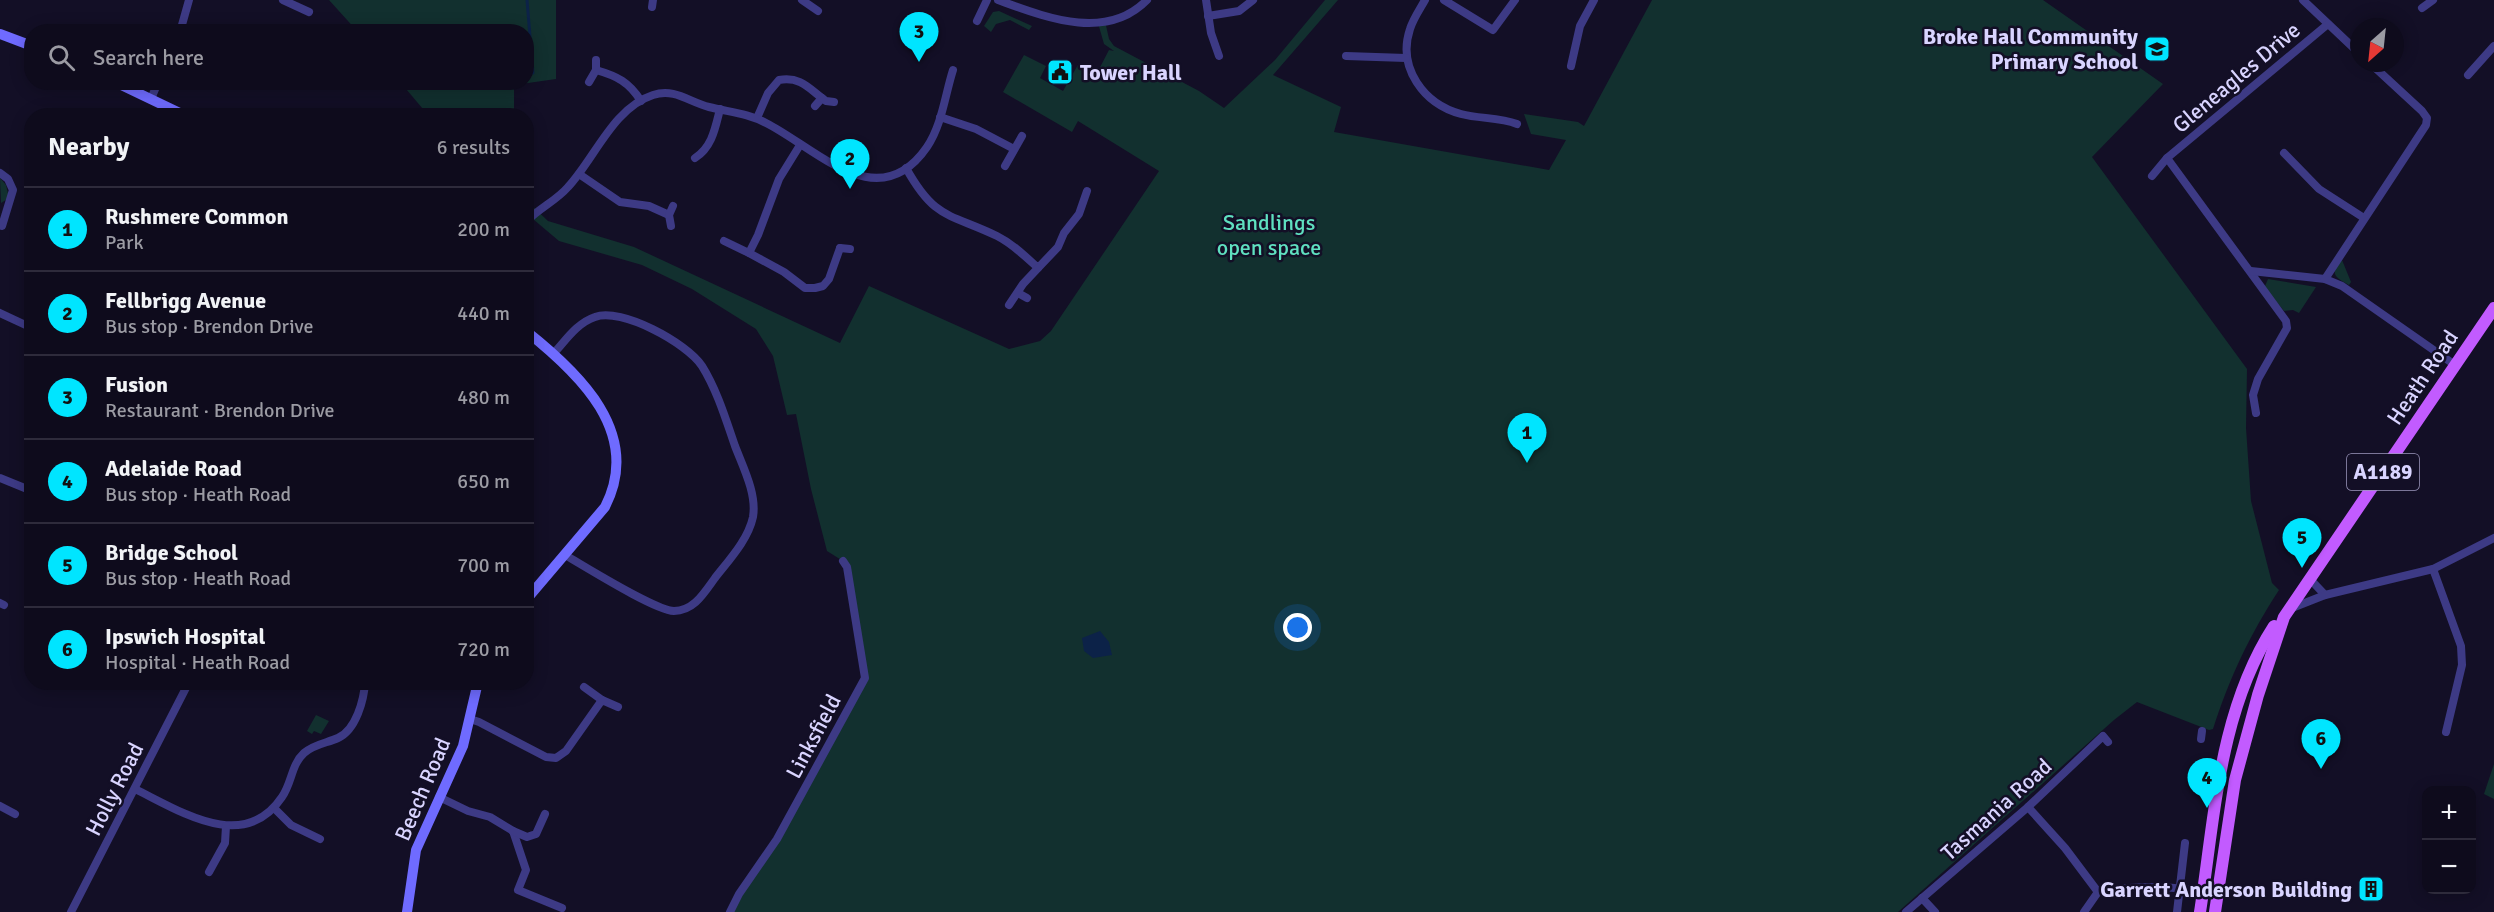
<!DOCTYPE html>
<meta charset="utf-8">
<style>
:root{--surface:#0e0b1c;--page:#171425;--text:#f1f3f6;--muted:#9b9ba3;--line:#2e2b3b;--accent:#00e5ff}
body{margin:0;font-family:Signika,sans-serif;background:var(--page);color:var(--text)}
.controls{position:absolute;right:18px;bottom:18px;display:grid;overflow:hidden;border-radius:12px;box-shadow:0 3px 15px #0003}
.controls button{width:54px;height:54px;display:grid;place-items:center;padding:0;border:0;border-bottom:2px solid var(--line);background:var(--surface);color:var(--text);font:30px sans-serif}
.compass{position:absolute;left:2350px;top:18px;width:54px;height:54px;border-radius:50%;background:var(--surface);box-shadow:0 3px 15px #0003;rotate:207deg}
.you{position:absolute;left:1298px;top:628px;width:21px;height:21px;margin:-15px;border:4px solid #fff;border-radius:50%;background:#1a73e8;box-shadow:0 0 0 9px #1a73e833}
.badge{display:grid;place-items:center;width:39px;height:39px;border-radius:50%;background:var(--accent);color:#111;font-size:20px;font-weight:700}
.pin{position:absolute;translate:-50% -50px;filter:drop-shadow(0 2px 3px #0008)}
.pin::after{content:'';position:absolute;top:32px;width:21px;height:18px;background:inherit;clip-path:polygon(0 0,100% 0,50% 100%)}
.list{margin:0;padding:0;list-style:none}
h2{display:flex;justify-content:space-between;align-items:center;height:78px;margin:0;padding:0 24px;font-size:26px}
h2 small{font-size:20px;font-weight:400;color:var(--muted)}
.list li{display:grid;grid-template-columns:39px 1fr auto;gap:18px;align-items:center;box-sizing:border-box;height:84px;padding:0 24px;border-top:2px solid var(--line)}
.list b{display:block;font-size:22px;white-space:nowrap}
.list p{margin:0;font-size:20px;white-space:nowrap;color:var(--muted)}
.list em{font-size:20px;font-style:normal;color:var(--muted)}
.icon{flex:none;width:33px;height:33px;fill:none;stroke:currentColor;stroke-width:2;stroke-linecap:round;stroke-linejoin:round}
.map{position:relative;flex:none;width:2494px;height:912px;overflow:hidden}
.search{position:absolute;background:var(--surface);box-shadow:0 3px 15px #0003;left:24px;top:24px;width:510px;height:66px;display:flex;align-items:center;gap:15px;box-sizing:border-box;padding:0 21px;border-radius:24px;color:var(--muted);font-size:22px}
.panel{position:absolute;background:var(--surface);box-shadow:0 3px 15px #0003;left:24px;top:108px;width:510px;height:582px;border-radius:24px}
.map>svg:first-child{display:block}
</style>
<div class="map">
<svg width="2494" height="912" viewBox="0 0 2494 912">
<rect width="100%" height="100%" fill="#130f26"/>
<g fill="#12302f">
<polygon points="329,0 556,0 556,79 514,85 514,115 428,115 401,83 526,82 526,32 357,31"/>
<path d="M1325,0h13l-65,75 68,32 -7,25 215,38 17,-30 -35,-6 -7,-20 54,8 6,4 68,-126h391l120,84 -71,73 155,212 -1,59 5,73 21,82 7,7c-30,46 -49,87 -66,139l-4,1 -72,-28 -23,18 -216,192h-1168l47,-73 88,-161 -22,-117 -16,-10 -16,-62 -15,-75 -9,1 -14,-59 -17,-27 -64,-40 -50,-24 -83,-24 -32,-27v-13l21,20 86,26 206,96 29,-57 140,63 31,-8 11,-10 108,-160 -81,-50 -6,11 -69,-40 21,-37 22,11 -6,12 23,13 16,-28 18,10 12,-23 5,1 -10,-7 -6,-21 7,-2 4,18 5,7 85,45 25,17 51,-48z"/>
<polygon points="999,11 1032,26 1029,30 1010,20 996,24 991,32 984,26 993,12"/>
<polygon points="0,178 6,185 9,198 1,203"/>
<path d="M2342,260l9,22 -2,3c-14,-8 -20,-11 -7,-25z"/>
<polygon points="2268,279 2316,287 2299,313 2293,310 2284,311 2267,290 2265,286"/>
<polygon points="316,715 329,721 321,734 314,731 312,734 307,731"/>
<polygon points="2494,764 2494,799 2484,794"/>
</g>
<polygon fill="#0c2248" points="1100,631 1109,642 1112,655 1093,658 1084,651 1082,638"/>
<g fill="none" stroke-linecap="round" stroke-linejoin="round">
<polyline stroke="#0c2248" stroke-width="3" points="527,0 533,73"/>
<g stroke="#3d3a85" stroke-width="8">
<polyline points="283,0 309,12"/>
<polyline points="802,0 818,11"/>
<path d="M998,0c47,17 108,42 149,0"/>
<polyline points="1206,0 1211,33 1219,56"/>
<path d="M1425,0c-5,9 -12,19 -15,29 -13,39 14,75 51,85 19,5 38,3 56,10"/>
<polyline points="1444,0 1493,30 1515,0"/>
<polyline points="2303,0 2359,53"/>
<polyline points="652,7 653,0"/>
<polyline points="2422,8 2433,0"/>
<polyline points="1208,16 1239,11 1253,0"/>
<polyline points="977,21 987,0"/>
<polyline points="180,32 189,0"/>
<polyline points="1346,56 1406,58"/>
<polyline points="1571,66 1580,26 1594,0"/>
<path d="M596,70c21,6 33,12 45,31"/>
<polyline points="2468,75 2494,46"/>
<polyline points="589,82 596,70 596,60"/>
<polyline points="151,99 158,82"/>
<polyline points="815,106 822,98"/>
<polyline points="940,117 976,129 1014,149"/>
<path d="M757,118l11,-25 11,-13c23,-4 31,10 47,21l8,1"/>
<polyline points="800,145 779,179 758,235 749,253 784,272 805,288 815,288 823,286 829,279 840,248"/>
<polyline points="2284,153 2319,189 2364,218"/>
<path d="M695,158c17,-11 20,-29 25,-49"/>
<polyline points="2167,158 2286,321 2287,328 2258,379 2253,395 2256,413"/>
<polyline points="1005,166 1022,136"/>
<path d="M906,168c29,52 43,45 91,68 16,8 29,21 41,32l20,-21 6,-14 15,-19 8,-23"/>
<polyline points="0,173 8,179 13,190 2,226"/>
<polyline points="579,174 620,202 649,206 669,215"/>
<polyline points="2152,176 2167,158 2328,24"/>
<path d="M526,222c13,-14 30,-21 42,-35 27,-29 45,-79 85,-92 22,-7 36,7 56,12 19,5 39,6 57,16 50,25 112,95 161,24 15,-22 18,-52 26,-77"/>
<polyline points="671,226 669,215 673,206"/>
<polyline points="724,241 749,253"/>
<polyline points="840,248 850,249"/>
<polyline points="2251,271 2325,279 2342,286 2455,365"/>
<polyline points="2325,279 2426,125 2427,118 2422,111 2370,63"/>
<polyline points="1018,293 1027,298"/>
<polyline points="1009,305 1023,284 1038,268"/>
<polyline points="0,313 32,328"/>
<path d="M554,353c12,-13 23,-30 41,-36 26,-10 92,26 107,49 15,24 24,54 33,80 8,21 22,48 18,71 -5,23 -24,43 -38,61 -11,15 -21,33 -41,33 -20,-1 -88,-44 -109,-56"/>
<polyline points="0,478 32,491"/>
<polyline points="2433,569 2461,646 2462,665 2446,732"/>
<polyline points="2309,578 2325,595"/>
<polyline points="0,603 4,605"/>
<polyline points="2292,608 2325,595 2433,569 2494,538"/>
<polyline points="584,687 602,700"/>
<polyline points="470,719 479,722 546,757 556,758 566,751 602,700 618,707"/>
<polyline points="2201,739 2202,731"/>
<path d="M135,789c45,22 109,65 147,8 10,-14 9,-32 22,-44 10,-9 23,-10 34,-15 18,-8 26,-38 27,-56"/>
<polyline points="439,797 468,811 490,817 513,831 526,870 518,890 562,908"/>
<polyline points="0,806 15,814"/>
<polyline points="2028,807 2065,848 2098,892"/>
<polyline points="274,808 291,825 320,839"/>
<polyline points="513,831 527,837 536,834 545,814"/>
<polyline points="209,872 225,843 226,826"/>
<polyline points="1922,898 1935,912"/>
<polyline points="71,912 189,682"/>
<polyline points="730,912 739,894 777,839 865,678 847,567 843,561"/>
<polyline points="1906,912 2028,807 2103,736 2108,742"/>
<path d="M2084,912l14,-20c40,-8 80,-5 120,1"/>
<polyline points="2177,912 2185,843"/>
</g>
<g stroke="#6f6bff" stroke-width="10">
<polyline points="0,34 32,46"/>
<polyline points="115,82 186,116"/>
<path d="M526,331c53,42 117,102 79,176l-79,93"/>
<polyline points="407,912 416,850 463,746 478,682"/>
</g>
<g stroke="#c25bff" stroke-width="12">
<path d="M2200,912c15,-97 19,-201 74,-286"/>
<polyline points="2215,912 2235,780 2258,695 2284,617 2494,308"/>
</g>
</g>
<defs>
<g id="school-square" transform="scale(1.35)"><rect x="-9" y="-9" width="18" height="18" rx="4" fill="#00e5ff" stroke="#130f26"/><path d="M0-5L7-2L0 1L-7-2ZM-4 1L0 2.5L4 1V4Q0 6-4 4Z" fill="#111"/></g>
<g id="civic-square" transform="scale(1.35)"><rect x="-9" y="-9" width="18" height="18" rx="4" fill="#00e5ff" stroke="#130f26"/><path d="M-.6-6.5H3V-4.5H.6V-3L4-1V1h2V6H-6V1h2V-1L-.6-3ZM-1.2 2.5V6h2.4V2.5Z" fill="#111"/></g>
<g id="building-square" transform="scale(1.35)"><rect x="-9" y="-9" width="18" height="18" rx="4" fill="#00e5ff" stroke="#130f26"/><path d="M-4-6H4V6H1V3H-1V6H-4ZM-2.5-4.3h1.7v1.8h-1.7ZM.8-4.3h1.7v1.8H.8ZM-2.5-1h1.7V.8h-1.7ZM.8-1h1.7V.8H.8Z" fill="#111"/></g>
</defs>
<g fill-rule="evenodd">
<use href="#school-square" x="2157" y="49"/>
<use href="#civic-square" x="1060" y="72"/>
<use href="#building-square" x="2371" y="889"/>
</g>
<g text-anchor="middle" stroke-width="5" stroke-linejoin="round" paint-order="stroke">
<rect fill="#130f26" stroke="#9e99be" stroke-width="1.5" x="2347" y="454" width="72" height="36" rx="4.5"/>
<g font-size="21" font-weight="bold" fill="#d9d4ff">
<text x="2383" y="479">A1189</text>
</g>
<g font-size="22" font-weight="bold" fill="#d9d4ff" stroke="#130f26" text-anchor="end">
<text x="2138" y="44">Broke Hall Community<tspan x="2138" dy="25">Primary School</tspan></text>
<text x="1080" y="80" text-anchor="start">Tower Hall</text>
<text x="2352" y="897">Garrett Anderson Building</text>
</g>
<g font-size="22" fill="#d9d4ff" stroke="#130f26">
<text transform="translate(2236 77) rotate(-40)" y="8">Gleneagles Drive</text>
<text transform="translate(2422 377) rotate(-56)" y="8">Heath Road</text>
<text transform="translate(813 736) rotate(-62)" y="8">Linksfield</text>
<text transform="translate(114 789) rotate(-63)" y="8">Holly Road</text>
<text transform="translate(422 789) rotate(-67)" y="8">Beech Road</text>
<text transform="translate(1996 809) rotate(-42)" y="8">Tasmania Road</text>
</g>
<g font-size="22" fill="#5fe0c0" stroke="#130f26">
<text x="1269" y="230">Sandlings<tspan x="1269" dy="25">open space</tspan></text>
</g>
</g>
</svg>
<div class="controls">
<button>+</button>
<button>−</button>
</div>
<svg class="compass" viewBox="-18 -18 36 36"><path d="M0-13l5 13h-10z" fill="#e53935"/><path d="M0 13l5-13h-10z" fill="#9b9ba3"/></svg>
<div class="you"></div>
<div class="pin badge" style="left:1527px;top:463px">1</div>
<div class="pin badge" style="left:850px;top:189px">2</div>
<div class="pin badge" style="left:919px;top:62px">3</div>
<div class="pin badge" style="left:2207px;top:808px">4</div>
<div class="pin badge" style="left:2302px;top:568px">5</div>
<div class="pin badge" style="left:2321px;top:769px">6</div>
<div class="search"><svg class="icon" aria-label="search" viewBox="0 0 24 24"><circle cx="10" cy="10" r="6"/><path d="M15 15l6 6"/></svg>Search here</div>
<section class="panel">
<h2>Nearby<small>6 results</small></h2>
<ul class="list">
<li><span class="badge">1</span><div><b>Rushmere Common</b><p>Park</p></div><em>200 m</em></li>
<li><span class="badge">2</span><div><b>Fellbrigg Avenue</b><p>Bus stop · Brendon Drive</p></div><em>440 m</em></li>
<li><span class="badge">3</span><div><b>Fusion</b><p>Restaurant · Brendon Drive</p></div><em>480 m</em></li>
<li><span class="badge">4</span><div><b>Adelaide Road</b><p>Bus stop · Heath Road</p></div><em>650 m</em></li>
<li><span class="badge">5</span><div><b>Bridge School</b><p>Bus stop · Heath Road</p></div><em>700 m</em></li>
<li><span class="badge">6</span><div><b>Ipswich Hospital</b><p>Hospital · Heath Road</p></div><em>720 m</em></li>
</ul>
</section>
</div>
